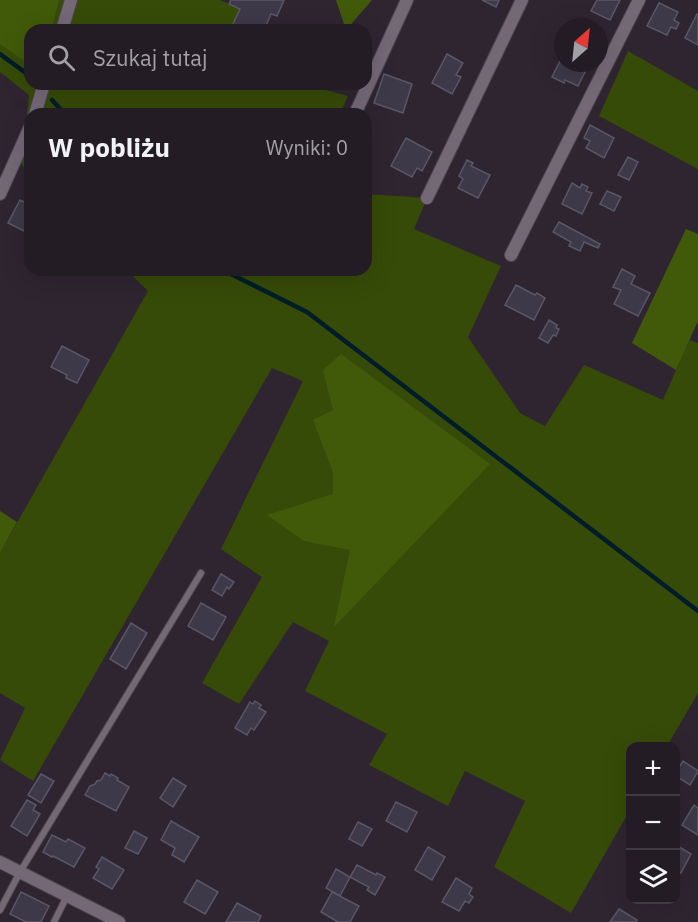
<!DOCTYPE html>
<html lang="pl">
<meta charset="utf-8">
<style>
:root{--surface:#231c25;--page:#2b252d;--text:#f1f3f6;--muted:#a3a1a7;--line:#403a42}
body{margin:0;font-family:"IBM Plex Sans",sans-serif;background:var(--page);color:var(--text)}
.controls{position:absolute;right:18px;bottom:18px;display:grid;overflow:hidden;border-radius:12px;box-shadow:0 6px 24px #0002}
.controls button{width:54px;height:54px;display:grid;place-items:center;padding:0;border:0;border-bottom:2px solid var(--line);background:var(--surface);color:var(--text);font:30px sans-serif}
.compass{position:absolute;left:554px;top:18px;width:54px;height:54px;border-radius:50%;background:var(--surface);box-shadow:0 6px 24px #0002;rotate:27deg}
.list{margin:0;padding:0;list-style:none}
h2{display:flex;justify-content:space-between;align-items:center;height:78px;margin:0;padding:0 24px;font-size:26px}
h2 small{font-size:20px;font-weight:400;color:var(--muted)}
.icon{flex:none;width:33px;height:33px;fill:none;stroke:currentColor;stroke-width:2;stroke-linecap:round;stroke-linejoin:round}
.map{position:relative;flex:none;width:698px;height:922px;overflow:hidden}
.search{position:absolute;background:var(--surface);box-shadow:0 6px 24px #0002;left:24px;top:24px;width:348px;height:66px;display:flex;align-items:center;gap:15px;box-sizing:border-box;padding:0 21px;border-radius:18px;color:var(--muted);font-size:22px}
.panel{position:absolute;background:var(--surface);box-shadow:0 6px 24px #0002;left:24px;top:108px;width:348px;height:168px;border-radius:18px}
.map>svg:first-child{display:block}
</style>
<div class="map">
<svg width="698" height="922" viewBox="0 0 698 922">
<rect width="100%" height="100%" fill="#2f2531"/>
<g fill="#364b08">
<polygon points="0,0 220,0 240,9 230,30 30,30 30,84 303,84 348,96 340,114 30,114 30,173 16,159 24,141 29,95 0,72"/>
<polygon points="628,51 698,91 698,169 599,116"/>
<polygon points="366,194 427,198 414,229 501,266 468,337 520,413 545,426 584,365 663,400 689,340 698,343 698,693 667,746 630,746 630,810 571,913 494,867 525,801 465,771 448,806 369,765 387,734 305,691 329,641 293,622 239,704 202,683 262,577 221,549 303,381 272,368 33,781 0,760 25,708 0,693 0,553 148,291 127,270 366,270"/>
</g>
<g fill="#415a09">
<polygon points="0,0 59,0 51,30 30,30 30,65 0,44"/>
<polygon points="336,0 372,0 346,30"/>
<polygon points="686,229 698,234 698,321 676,370 632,343"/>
<polygon points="341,354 490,464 334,627 350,550 304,541 267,515 333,494 333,472 313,420 333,410 323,370"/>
<polygon points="0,511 17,522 0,553"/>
</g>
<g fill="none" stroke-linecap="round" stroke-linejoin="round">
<g stroke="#011d2a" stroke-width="4.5">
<polyline points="0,54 30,76"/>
<polyline points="52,100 65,114"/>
<polyline points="223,270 307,312 698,611"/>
</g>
</g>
<g fill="#3d3949" stroke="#5a5667" stroke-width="1.5">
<polygon points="231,0 284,0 277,16 271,14 264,30 234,30 231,28 240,9 229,4"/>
<polygon points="482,0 499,0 496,7"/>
<polygon points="597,0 620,0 610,20 591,11"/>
<polygon points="659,3 678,12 674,20 679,23 676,29 671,27 667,35 647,26"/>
<polygon points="697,14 698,15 698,45 685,38"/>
<polygon points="447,54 463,63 456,75 461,77 452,94 432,83"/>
<polygon points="563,55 563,63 582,63 588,66 578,86 565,80 564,83 552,77"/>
<polygon points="384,74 412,84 403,113 374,103"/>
<polygon points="590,125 614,138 604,158 586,148 590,141 584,138"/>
<polygon points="406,138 432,152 422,171 417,168 412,177 391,166"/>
<polygon points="628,157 638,162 629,180 618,175"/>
<polygon points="467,160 473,163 471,166 490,175 478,198 458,188 463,179 459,176"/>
<polygon points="572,183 580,188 582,184 588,187 586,191 592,193 582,214 562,204"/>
<polygon points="607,191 621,197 614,211 600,204"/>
<polygon points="27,197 30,199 30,234 8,223 20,200 24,202"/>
<polygon points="559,222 600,244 598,248 584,242 580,251 569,246 571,242 553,232"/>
<polygon points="622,269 635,276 631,284 650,293 638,316 614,304 621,290 613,287"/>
<polygon points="516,285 535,295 537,293 545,298 534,320 505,305"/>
<polygon points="549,320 557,325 556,328 559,329 556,336 553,335 548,343 539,338"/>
<polygon points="62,346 89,360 77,383 66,378 67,375 51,367"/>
<polygon points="221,574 234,582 229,589 227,587 222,596 212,590"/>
<polygon points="201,603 226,617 213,640 188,626"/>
<polygon points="131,623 147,633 126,669 110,659"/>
<polygon points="255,701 261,705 259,708 266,712 254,730 251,728 247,735 235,728 250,702 253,704"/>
<polygon points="683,761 698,771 690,785 676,776 676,772"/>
<polygon points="105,773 110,776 111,774 118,778 117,780 129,787 116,811 85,795 90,786 95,784 97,781 101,780"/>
<polygon points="41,774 54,781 41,803 28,795"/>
<polygon points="173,778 186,786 173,807 160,798"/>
<polygon points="27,800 36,805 33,810 40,814 27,836 11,826"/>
<polygon points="396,802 417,812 407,832 386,821"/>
<polygon points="694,805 698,808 698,835 682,825"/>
<polygon points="171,821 199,837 184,862 172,855 175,848 161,840"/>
<polygon points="358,822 372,829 362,846 349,839"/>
<polygon points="134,831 147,838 138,854 125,848"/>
<polygon points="52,835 66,842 68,839 85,848 74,867 53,856 52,857 43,852"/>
<polygon points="676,845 691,854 681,873 676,870"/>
<polygon points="428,847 445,857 432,880 415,870"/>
<polygon points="102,857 124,870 112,889 93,878 99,869 96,867"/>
<polygon points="357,865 376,875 377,873 385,877 375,895 367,890 369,887 350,877"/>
<polygon points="336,869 350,877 340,896 326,888"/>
<polygon points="456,878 472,888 469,894 473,897 469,903 465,901 459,911 442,902"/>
<polygon points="197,880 218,892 205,914 184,902"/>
<polygon points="21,892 49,906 41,922 26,922 10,914"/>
<polygon points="332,892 359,906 350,922 338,922 321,912"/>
<polygon points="237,903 261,916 258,922 226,922"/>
<polygon points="619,909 637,920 636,922 610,922"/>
</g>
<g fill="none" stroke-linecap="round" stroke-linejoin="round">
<g stroke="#4d444f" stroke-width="8">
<g id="service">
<polyline points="0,910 20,872 201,573"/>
<polyline points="54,922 67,896"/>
</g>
</g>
<g stroke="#4d444f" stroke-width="14">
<g id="minor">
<polyline points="62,30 71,0"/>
<polyline points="35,114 44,84"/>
<polyline points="355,114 407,0"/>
<polyline points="0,194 30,127"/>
<polyline points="427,198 522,0"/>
<polyline points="511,255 639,0"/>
<polyline points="0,862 119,922"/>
</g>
</g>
<use href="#service" stroke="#746877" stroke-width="6"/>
<use href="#minor" stroke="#746877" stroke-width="12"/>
</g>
</svg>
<div class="controls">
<button>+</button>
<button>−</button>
<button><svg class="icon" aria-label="layers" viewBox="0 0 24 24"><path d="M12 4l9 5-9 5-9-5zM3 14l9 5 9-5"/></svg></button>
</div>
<svg class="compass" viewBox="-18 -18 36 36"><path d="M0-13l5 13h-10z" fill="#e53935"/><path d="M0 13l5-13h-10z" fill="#a3a1a7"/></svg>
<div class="search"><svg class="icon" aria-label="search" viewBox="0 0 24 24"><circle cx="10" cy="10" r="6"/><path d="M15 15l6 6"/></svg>Szukaj tutaj</div>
<section class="panel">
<h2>W pobliżu<small>Wyniki: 0</small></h2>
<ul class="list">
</ul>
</section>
</div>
